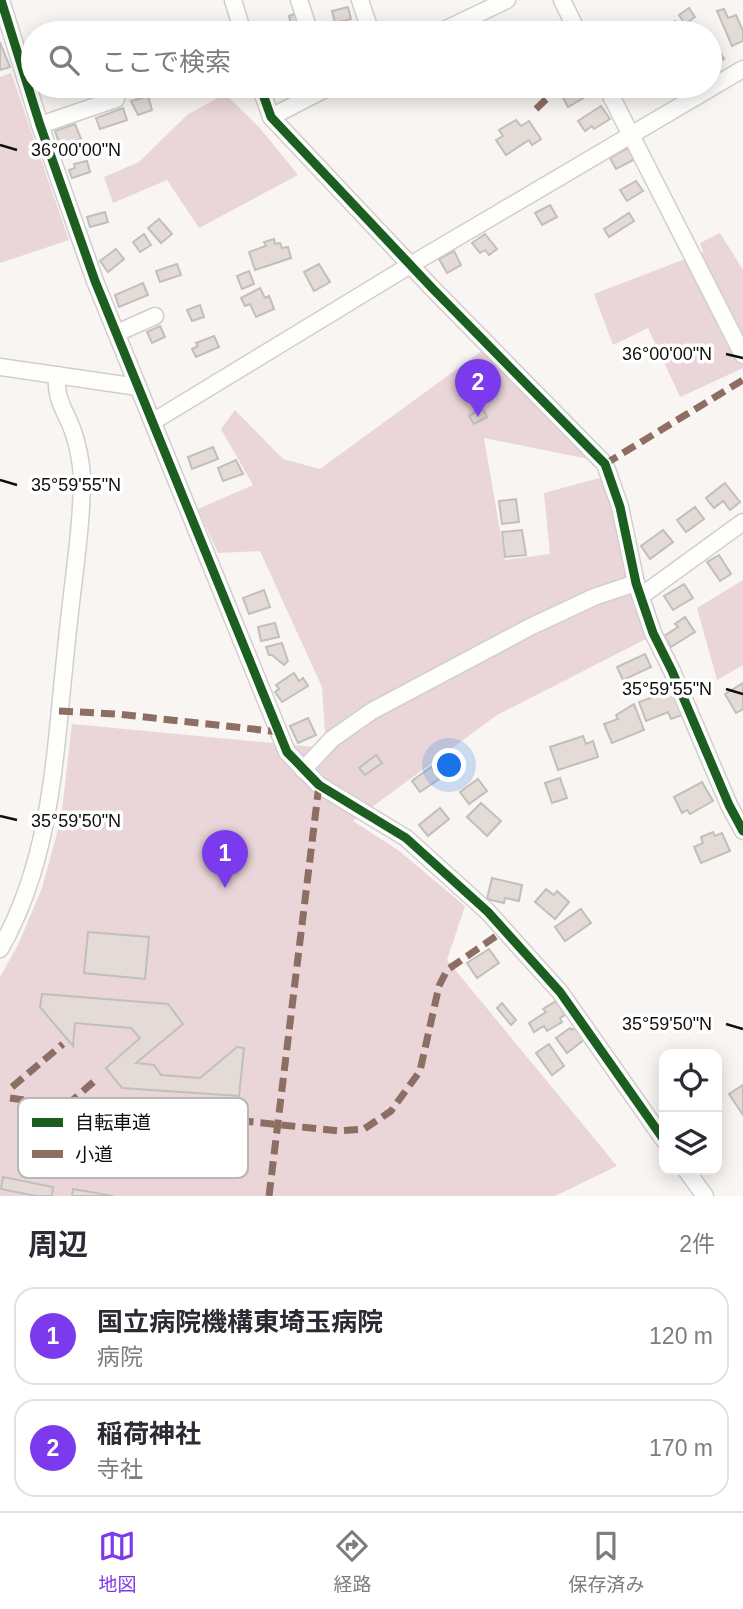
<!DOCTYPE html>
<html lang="ja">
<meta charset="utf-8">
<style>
:root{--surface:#fff;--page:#f2f2f3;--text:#2b2b33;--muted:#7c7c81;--line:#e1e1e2;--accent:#7c3aed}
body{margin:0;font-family:Arial,"Noto Sans JP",sans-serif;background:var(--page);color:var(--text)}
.controls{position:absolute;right:21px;bottom:21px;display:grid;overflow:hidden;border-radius:14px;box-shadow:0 4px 18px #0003}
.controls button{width:63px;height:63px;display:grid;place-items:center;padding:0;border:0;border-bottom:2px solid var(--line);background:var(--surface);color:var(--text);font:35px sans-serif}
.you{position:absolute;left:450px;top:766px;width:24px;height:24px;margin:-18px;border:5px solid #fff;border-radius:50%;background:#1a73e8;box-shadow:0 0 0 10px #1a73e833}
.badge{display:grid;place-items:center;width:46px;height:46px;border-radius:50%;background:var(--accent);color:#fff;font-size:23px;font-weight:700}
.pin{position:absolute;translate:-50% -58px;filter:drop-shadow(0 2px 4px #0008)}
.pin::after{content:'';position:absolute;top:37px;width:24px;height:21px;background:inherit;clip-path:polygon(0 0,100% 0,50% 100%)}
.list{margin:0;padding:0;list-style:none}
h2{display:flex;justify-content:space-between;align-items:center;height:91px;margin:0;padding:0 28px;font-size:30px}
h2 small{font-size:23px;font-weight:400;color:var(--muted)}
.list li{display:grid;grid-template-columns:46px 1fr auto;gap:21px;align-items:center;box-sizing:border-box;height:98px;margin:0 14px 14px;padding:0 14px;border:2px solid var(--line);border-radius:21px}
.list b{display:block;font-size:26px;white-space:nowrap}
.list p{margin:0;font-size:23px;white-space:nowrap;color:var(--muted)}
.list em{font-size:23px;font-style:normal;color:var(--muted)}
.icon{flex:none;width:38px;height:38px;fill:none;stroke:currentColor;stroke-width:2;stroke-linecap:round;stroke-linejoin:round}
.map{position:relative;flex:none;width:743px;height:1196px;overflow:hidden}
.search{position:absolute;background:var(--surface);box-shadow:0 4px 18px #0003;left:21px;right:21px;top:21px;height:77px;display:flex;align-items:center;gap:18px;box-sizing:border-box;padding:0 24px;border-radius:38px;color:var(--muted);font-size:26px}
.sheet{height:315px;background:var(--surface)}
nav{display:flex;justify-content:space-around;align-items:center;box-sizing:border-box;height:98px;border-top:2px solid var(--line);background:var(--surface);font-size:19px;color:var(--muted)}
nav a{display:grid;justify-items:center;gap:4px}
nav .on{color:var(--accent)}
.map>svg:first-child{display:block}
</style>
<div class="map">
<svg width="743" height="1196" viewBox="0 0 743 1196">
<rect width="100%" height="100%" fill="#f8f5f2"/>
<g fill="#ead6d8">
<polygon points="11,73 69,240 0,263 0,77"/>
<polygon points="225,94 259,127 298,175 199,228 167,180 113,203 104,177 139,162 187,115"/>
<polygon points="720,233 743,270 743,368 680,397 648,328 613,345 594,294 703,252 700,243"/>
<polygon points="483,350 588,459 484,438 505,560 550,554 544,493 607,476 646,639 497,715 353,821 398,850 465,906 447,960 617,1166 555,1196 0,1196 0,977 18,945 42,888 61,819 72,724 326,748 322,687 260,551 218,553 198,509 253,485 221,429 235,410 283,459 320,469"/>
<polygon points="743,580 743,665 717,680 697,608"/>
</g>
<g fill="#e4dbd7" stroke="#c1bfbd" stroke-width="2">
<polygon points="348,7 351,19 335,23 332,11"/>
<polygon points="689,8 695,17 685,24 679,15"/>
<polygon points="724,9 728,18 736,15 743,31 743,41 732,46 717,11"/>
<polygon points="297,13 302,31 293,33 289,16"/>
<polygon points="675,21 681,33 666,33 663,27"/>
<polygon points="713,40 724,59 711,67 710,42"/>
<polygon points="0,42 10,67 0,70"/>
<polygon points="577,86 588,86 592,93 568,107 561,94"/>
<polygon points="148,96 152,110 138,115 131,101"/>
<polygon points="601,106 610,119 594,129 592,126 585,131 578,121"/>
<polygon points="123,108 127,120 100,129 96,118"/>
<polygon points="516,120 521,126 529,121 541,139 532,145 529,140 506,155 496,140 503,136 499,130"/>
<polygon points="75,124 81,139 60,146 55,131"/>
<polygon points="628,148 635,159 616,169 610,158"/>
<polygon points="87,161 90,172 72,178 69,170 75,168 74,164"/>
<polygon points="636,181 643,191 627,201 620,190"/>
<polygon points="550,205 557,217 542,225 535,213"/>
<polygon points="105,212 108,222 90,227 87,217"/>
<polygon points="629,213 634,221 609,237 604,229"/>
<polygon points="159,219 172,234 161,243 148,228"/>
<polygon points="144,234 151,245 140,252 133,242"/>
<polygon points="485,234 497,249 489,255 485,250 480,253 472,243"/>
<polygon points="274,239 275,244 280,243 282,248 288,247 291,258 255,270 249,252 266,246 264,242"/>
<polygon points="116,249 124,259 108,272 100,261"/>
<polygon points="454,251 461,265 447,273 439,259"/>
<polygon points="177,264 181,275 160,282 156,271"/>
<polygon points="319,264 330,282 314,291 304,272"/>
<polygon points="249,271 254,284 242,289 237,276"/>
<polygon points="143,283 148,295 119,307 115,295"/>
<polygon points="260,288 265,298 269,296 274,309 256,317 250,304 245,306 241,298"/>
<polygon points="200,305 204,317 192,321 187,310"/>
<polygon points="160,326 165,337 152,343 147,332"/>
<polygon points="214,336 219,347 196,357 192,349 198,346 196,343"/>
<polygon points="482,408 487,417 474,424 469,416"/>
<polygon points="213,447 218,459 192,469 188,457"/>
<polygon points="236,460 243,474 223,481 218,468"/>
<polygon points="725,483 740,502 730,510 723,501 714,508 706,498"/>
<polygon points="516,499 519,522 502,524 499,501"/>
<polygon points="695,507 704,519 686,532 677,520"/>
<polygon points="522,530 526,555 505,557 502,532"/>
<polygon points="663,530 673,542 650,559 641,546"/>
<polygon points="719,555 731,574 720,581 707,562"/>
<polygon points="684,584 693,598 673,610 664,596"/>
<polygon points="264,590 270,607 249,614 243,598"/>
<polygon points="685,617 695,632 671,647 664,636 678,627 675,624"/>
<polygon points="275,623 279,637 261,641 258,627"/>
<polygon points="282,643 288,661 284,665 272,655 269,655 266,647"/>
<polygon points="645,654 651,667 623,680 617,667"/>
<polygon points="294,673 299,681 303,678 308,686 282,702 275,692 279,689 276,685"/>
<polygon points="743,683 743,709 736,713 725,694"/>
<polygon points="672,690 682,715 671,719 668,712 646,721 639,702"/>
<polygon points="634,704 644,730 612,743 604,724 618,719 616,715"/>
<polygon points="308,718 316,735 298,743 290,726"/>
<polygon points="583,736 586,744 593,741 598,757 558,770 550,747"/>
<polygon points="376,755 382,763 365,775 359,768"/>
<polygon points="431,767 439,779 420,792 412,781"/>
<polygon points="560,778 567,798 552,803 545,783"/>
<polygon points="478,779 487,791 469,804 460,792"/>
<polygon points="702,782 713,801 690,814 687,810 682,813 674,797"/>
<polygon points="481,803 501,821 487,836 467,817"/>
<polygon points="440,808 449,819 428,836 419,825"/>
<polygon points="713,832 715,836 722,833 730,851 701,863 694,847 703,843 701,837"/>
<polygon points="492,878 522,885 519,901 505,898 504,903 487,899"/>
<polygon points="546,889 554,895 557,891 569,902 555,919 535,902"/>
<polygon points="581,909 591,923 565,941 555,927"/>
<polygon points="88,932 149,937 145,979 84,973"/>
<polygon points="489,949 499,963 477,978 467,963"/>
<polygon points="42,994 168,1004 183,1024 136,1063 154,1065 161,1075 200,1078 237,1047 244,1048 239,1096 122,1088 106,1068 140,1038 131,1028 75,1023 73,1046 40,1007"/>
<polygon points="556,1001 565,1015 560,1018 562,1022 547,1031 544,1026 534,1032 529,1023 546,1012 543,1009"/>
<polygon points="502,1003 516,1020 511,1025 497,1008"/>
<polygon points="576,1027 585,1039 567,1053 556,1038 570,1028 572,1030"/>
<polygon points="549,1044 564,1066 552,1075 536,1053"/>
<polygon points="743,1085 743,1115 729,1094"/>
<polygon points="3,1177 53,1187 52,1196 36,1196 1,1189"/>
<polygon points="73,1189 113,1196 72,1196"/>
</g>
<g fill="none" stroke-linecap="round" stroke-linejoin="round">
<g stroke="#d1cfcd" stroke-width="19">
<g id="minor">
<polyline points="1,0 40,125 95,281 287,752 319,785 406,838 488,912 560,992 664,1140"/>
<polyline points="233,0 243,33"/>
<polyline points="299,0 310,33"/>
<polyline points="360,0 371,33"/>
<polyline points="562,0 578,33"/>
<polyline points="438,33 507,0"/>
<polyline points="260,86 271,117 433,289 605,464 620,507 636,583 653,633 672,671 729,805 743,831"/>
<polyline points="606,86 743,355"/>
<polyline points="271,117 331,86"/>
<polyline points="40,125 116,99"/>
<polyline points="117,333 155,316"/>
<polyline points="0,367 138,387"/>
<polyline points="154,421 412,264 743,69"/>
<polyline points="641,596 743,522"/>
<polyline points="303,770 332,739 372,711 530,627 594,597 636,583"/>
<path d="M0,949c54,-94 55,-204 67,-309 5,-54 15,-110 15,-164 -1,-13 -4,-29 -8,-42 -8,-24 -19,-32 -17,-59"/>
<polyline points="686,1170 705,1196"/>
</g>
</g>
<use href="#minor" stroke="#fefefd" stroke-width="16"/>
<g stroke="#8d6e63" stroke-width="7" stroke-dasharray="14 7" stroke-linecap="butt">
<polyline points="536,109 560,86"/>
<polyline points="605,464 743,380"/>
<polyline points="59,711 117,714 280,732"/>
<polyline points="12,1087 63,1044"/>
<polyline points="10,1098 138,1117 244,1121 339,1131 364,1129 391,1111 420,1071 439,986 447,970 505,930"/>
<polyline points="67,1105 98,1078"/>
<polyline points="269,1196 319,785"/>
</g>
<g stroke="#fff" stroke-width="13">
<g id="cycleway">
<polyline points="1,0 40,125 95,281 287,752 319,785 406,838 488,912 560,992 664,1140"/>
<polyline points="260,86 271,117 433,289 605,464 620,507 636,583 653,633 672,671 729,805 743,831"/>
</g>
</g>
<use href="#cycleway" stroke="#1b5e20" stroke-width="9"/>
</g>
<path fill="none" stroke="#110f0d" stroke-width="2.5" d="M0,145l17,5M726,354l17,4M0,480l17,5M726,689l17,5M0,816l17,4M726,1024l17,5"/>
<rect x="18" y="1098" width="230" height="80" rx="10" fill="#fff" stroke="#b8b7b6" stroke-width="2"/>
<rect x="32" y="1118" width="31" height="9" fill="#1b5e20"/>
<rect x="32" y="1150" width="31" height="8" fill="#8d6e63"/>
<g font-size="19" fill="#110f0d">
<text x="75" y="1129">自転車道</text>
<text x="75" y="1161">小道</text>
</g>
<g font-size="18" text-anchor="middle" fill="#110f0d" stroke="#fff" stroke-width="7" stroke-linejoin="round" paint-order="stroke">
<text x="76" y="156">36°00'00"N</text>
<text x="667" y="360">36°00'00"N</text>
<text x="76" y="491">35°59'55"N</text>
<text x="667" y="695">35°59'55"N</text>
<text x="76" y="827">35°59'50"N</text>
<text x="667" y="1030">35°59'50"N</text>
</g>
</svg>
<div class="controls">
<button><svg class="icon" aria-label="locate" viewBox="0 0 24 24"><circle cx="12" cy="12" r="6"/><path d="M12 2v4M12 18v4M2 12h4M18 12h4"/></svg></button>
<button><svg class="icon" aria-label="layers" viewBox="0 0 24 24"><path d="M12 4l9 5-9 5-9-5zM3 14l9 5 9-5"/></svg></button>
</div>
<div class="you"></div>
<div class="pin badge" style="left:225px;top:888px">1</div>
<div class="pin badge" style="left:478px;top:417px">2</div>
<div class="search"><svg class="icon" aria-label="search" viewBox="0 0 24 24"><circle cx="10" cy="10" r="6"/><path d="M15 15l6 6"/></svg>ここで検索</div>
</div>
<section class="sheet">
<h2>周辺<small>2件</small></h2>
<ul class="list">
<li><span class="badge">1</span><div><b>国立病院機構東埼玉病院</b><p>病院</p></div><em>120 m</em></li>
<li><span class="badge">2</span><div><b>稲荷神社</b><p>寺社</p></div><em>170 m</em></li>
</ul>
</section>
<nav>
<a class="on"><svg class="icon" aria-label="map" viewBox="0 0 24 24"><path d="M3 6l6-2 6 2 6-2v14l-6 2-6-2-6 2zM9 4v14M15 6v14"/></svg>地図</a>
<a><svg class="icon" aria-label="directions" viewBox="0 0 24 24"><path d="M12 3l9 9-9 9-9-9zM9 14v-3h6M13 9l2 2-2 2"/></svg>経路</a>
<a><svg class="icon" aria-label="saved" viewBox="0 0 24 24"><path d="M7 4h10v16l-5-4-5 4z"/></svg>保存済み</a>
</nav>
